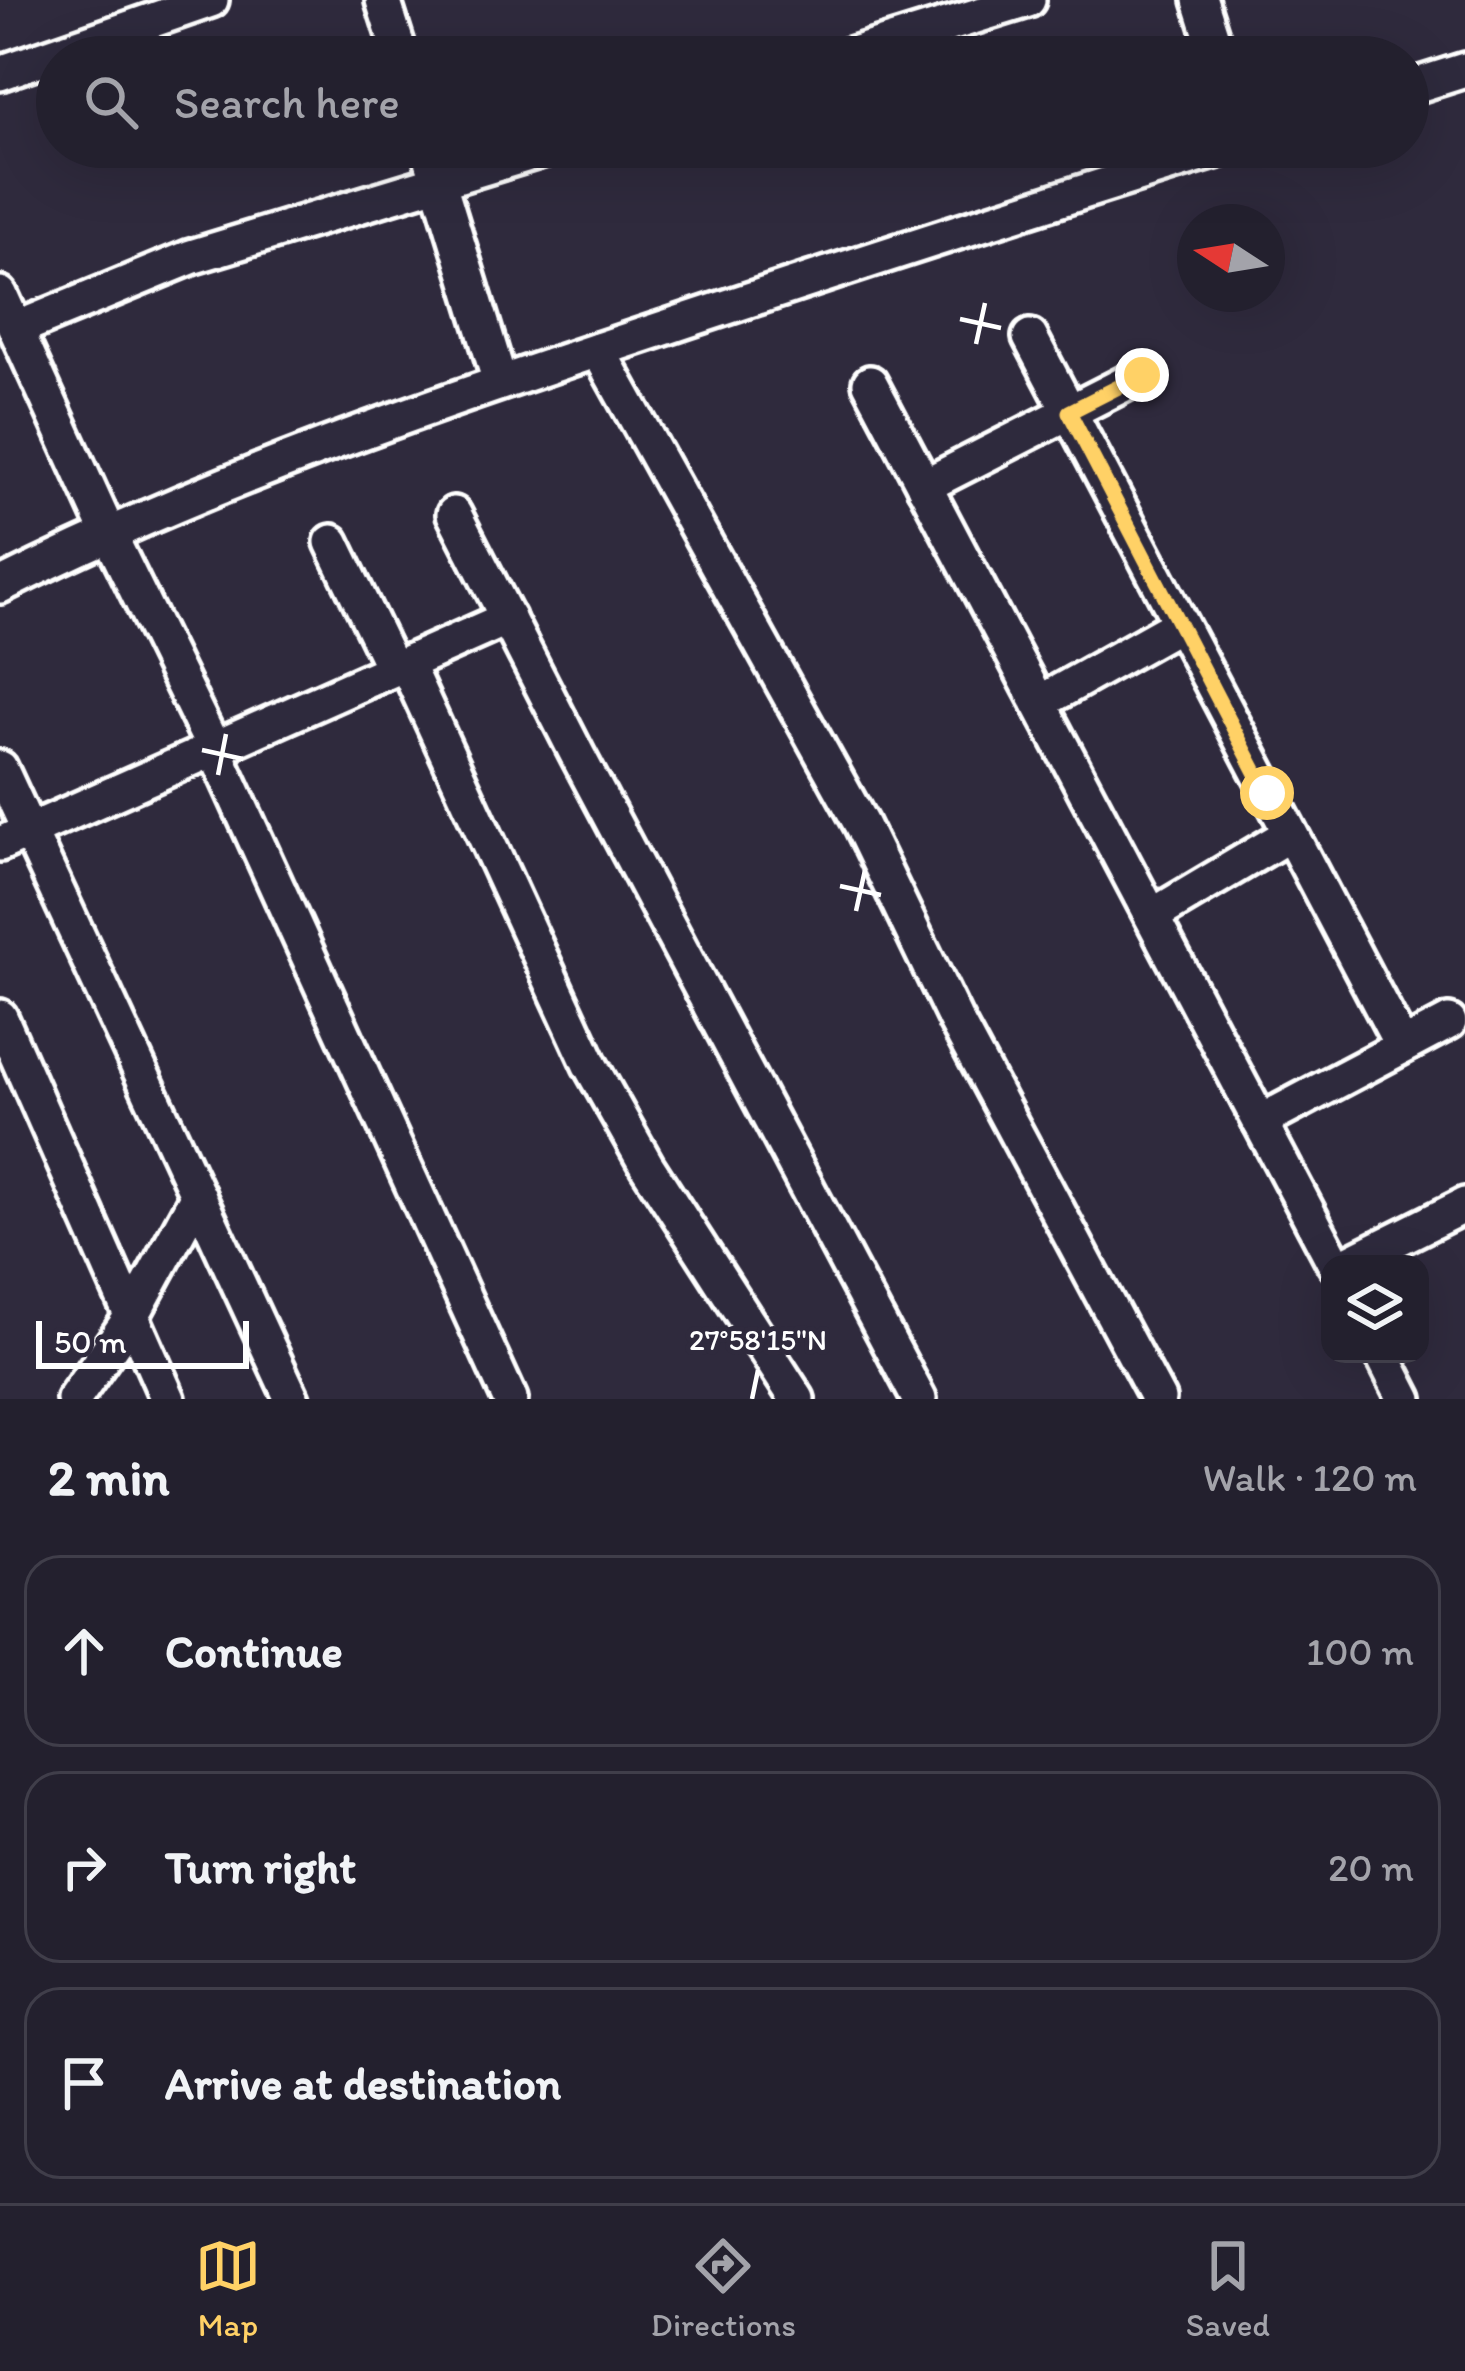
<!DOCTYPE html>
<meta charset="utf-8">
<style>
:root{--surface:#23202e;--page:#2f2d3a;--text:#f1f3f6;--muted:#a3a3aa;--line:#403e4a;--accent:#ffd166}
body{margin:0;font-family:Itim,sans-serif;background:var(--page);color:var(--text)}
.controls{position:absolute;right:36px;bottom:36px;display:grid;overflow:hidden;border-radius:24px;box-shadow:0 12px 48px #0002}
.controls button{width:108px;height:108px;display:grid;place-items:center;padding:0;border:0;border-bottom:3px solid var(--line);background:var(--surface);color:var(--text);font:60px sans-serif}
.compass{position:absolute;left:1177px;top:204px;width:108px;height:108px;border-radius:50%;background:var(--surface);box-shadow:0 12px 48px #0002;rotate:282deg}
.scale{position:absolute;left:36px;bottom:30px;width:213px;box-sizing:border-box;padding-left:12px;border:6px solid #fff;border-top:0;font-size:33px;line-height:42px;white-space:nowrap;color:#fff;-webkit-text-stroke:9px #2f2a3d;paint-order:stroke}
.stop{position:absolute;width:36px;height:36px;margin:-27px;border:9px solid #ffd166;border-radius:50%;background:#fff}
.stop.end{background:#ffd166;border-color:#fff;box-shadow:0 3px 12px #0008}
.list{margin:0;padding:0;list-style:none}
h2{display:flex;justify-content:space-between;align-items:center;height:156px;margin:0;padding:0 48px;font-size:51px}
h2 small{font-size:39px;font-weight:400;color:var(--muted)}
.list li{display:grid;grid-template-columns:78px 1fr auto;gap:36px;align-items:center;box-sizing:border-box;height:192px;margin:0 24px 24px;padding:0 24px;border:3px solid var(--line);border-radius:36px}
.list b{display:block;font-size:45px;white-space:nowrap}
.list em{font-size:39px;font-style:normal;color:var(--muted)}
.icon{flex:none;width:66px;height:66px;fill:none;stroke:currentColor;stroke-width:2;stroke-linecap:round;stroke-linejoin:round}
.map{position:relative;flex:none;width:1465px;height:1399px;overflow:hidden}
.search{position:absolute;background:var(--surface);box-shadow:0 12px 48px #0002;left:36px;right:36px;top:36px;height:132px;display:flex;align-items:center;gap:30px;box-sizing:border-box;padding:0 42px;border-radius:66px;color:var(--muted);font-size:45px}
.sheet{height:804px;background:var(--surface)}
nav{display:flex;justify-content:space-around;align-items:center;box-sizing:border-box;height:168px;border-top:3px solid var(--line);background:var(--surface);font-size:33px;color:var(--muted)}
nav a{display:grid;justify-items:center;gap:6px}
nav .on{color:var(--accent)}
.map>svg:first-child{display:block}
</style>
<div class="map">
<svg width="1465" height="1399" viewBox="0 0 1465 1399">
<rect width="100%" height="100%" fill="#2f2a3d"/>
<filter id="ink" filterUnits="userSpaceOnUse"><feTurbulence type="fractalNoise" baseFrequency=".00833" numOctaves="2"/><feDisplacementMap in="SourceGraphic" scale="24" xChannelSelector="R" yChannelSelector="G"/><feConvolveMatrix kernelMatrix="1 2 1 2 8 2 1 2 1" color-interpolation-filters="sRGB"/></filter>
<g filter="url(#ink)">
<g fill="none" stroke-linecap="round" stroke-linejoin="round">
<g stroke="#fff" stroke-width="42">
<g id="street">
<polyline points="383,0 401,57"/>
<polyline points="1200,0 1218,57"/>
<polyline points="843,57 1028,0"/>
<polyline points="0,73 211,0"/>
<polyline points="1408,88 1465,70"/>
<polyline points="428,147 500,382"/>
<polyline points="0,294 108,532 214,749 510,1399"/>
<polyline points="16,329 191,257 552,147"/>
<polyline points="1030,337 1402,1046"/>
<polyline points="598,350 861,824 955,1019 1158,1399"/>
<polyline points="870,383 1335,1264"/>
<polyline points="924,486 1142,375"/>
<polyline points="454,514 578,756 919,1399"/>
<polyline points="332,542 393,669"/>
<path d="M0,586c211,-106 434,-182 658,-256 190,-63 379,-125 570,-183"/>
<polyline points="406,664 590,1065 647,1166 797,1399"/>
<polyline points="1039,703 1180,624"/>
<polyline points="0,768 292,1399"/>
<polyline points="0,844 508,618"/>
<polyline points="1152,916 1288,835"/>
<polyline points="0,1017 168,1399"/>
<polyline points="1260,1122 1449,1022"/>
<polyline points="1347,1264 1465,1205"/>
<polyline points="1382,1354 1405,1399"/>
<polyline points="74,1399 132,1316 198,1195"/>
</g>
</g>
<use href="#street" stroke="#2f2a3d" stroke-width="33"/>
</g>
</g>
<g fill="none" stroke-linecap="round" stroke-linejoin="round" filter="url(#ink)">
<polyline stroke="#ffd166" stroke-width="15" points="1142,375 1069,412 1267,793"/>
</g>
<path fill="none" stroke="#fff" stroke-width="4.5" d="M960,319l41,9M976,344l9,-41M202,750l41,9M218,775l8,-41M840,886l41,9M856,911l9,-41M752,1399l6,-29"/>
<g font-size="30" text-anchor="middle" fill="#fff" stroke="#2f2a3d" stroke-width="10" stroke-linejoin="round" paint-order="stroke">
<text x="758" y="1350">27°58'15"N</text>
</g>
</svg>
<div class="controls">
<button><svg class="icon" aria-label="layers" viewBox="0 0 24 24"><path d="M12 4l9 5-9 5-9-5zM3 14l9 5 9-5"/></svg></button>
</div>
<svg class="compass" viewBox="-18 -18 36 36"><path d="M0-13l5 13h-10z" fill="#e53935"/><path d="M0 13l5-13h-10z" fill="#a3a3aa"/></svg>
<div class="scale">50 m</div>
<div class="stop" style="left:1267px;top:793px"></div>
<div class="stop end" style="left:1142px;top:375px"></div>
<div class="search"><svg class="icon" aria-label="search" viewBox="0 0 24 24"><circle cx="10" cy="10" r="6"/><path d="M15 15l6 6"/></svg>Search here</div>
</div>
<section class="sheet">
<h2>2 min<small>Walk · 120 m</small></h2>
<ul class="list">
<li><svg class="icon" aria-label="ahead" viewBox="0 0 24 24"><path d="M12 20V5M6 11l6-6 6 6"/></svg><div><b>Continue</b></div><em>100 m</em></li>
<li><svg class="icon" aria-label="right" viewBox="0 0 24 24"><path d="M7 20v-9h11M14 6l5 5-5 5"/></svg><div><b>Turn right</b></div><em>20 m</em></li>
<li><svg class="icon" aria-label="arrive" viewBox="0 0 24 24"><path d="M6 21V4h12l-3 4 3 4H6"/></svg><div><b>Arrive at destination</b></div></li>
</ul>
</section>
<nav>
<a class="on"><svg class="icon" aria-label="map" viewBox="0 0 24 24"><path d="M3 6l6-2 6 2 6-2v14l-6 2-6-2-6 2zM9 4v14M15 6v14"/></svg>Map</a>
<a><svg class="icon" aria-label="directions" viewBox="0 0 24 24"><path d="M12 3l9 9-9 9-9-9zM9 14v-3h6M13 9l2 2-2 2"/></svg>Directions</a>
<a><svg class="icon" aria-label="saved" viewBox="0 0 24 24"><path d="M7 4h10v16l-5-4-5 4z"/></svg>Saved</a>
</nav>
